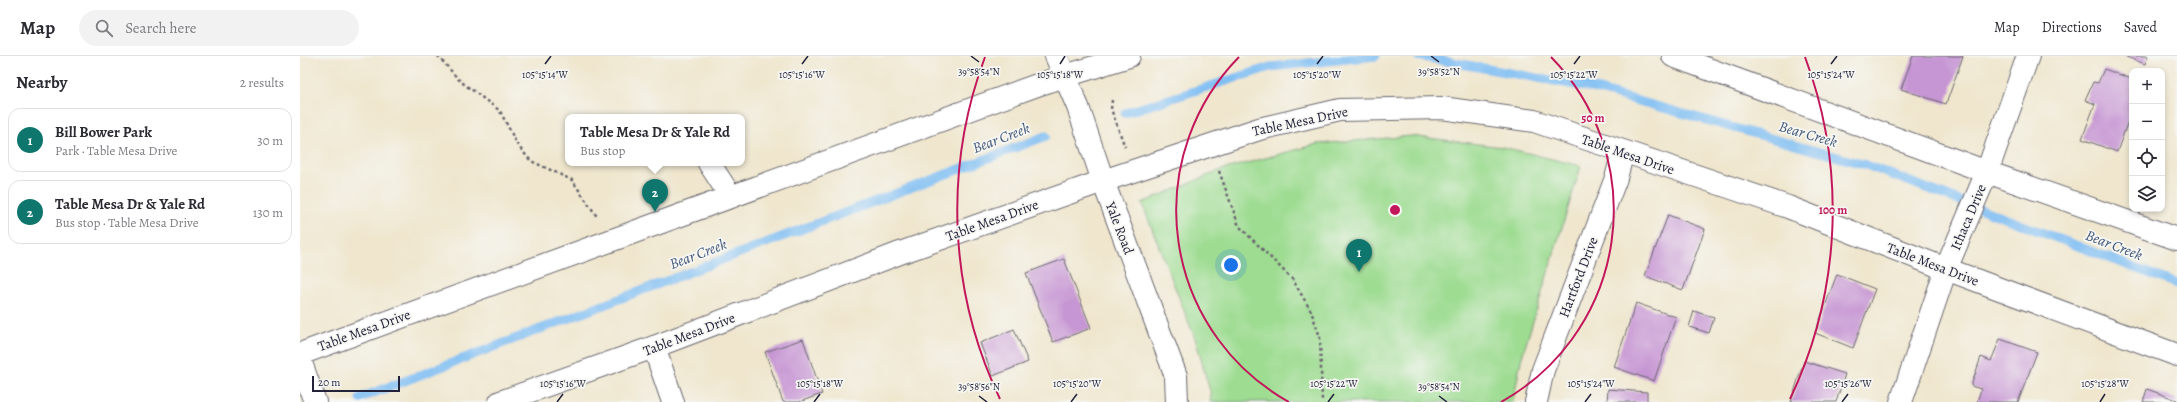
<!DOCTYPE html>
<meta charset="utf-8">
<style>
:root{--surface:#fff;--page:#f2f2f3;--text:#2b2b33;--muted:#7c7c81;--line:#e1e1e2;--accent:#0f766e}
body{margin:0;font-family:Alegreya,serif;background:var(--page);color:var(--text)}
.controls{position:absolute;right:12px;top:12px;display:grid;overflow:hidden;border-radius:8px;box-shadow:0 2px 6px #0003}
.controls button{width:36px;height:36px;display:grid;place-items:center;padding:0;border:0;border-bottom:1px solid var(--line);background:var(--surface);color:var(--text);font:20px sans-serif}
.scale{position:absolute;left:12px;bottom:10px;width:88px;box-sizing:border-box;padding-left:4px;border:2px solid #22223b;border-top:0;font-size:11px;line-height:14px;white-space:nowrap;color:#22223b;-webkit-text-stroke:3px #f6f6f2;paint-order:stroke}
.you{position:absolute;left:931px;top:209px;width:14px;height:14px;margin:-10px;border:3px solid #fff;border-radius:50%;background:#1a73e8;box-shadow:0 0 0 6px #1a73e833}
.badge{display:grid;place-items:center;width:26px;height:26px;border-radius:50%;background:var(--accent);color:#fff;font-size:13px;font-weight:700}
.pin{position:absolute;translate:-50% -33px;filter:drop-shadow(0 1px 2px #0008)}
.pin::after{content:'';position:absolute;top:21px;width:14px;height:12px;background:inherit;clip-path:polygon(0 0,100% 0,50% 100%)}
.popup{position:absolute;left:265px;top:58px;width:180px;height:52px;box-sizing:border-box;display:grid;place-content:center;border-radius:8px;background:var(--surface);filter:drop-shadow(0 1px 3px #0005);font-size:13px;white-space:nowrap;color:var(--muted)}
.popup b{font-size:15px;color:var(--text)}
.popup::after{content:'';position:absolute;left:50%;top:100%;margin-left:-8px;border:8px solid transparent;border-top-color:var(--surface)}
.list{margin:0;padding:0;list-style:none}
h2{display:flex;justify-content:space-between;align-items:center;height:52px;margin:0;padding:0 16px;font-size:17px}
h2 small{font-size:13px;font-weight:400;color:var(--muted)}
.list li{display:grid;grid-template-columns:26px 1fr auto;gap:12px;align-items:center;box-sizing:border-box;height:64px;margin:0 8px 8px;padding:0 8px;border:1px solid var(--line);border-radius:12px}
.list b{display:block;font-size:15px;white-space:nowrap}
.list p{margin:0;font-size:13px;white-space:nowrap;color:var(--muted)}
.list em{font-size:13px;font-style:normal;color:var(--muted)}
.icon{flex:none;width:22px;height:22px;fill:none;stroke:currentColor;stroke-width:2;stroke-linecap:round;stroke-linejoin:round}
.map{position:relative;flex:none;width:1877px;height:346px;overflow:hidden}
header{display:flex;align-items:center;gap:24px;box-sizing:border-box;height:56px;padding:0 20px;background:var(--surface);border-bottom:1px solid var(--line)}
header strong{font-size:19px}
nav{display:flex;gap:22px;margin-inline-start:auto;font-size:14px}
.search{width:280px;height:36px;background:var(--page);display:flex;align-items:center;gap:10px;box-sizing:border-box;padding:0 14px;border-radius:22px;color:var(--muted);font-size:15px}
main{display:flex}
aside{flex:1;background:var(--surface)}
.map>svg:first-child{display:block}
</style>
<header>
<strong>Map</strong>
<div class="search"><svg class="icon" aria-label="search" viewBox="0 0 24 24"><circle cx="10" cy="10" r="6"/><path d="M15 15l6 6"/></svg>Search here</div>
<nav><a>Map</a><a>Directions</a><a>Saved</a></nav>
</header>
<main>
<aside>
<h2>Nearby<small>2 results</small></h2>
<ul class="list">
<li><span class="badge">1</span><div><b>Bill Bower Park</b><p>Park · Table Mesa Drive</p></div><em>30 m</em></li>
<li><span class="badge">2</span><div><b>Table Mesa Dr &amp; Yale Rd</b><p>Bus stop · Table Mesa Drive</p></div><em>130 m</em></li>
</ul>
</aside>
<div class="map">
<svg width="1877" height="346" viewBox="0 0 1877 346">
<rect width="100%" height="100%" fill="#f6f6f2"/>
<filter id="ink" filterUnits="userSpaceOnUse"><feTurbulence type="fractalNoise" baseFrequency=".025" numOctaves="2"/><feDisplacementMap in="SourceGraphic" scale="8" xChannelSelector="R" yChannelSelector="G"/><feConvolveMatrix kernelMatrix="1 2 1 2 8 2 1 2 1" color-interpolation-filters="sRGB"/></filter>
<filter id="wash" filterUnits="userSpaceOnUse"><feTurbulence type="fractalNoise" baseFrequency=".012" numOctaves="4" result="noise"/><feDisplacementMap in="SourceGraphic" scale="16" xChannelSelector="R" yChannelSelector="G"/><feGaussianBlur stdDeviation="0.9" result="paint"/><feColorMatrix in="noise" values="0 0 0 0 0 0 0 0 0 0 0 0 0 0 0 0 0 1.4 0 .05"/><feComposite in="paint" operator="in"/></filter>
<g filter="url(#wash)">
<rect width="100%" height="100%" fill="#efe6cd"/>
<polygon fill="#9ddc91" stroke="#607f66" points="1111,80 1203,91 1281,110 1221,304 1213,346 910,346 911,339 896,285 842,147 921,114 1017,88"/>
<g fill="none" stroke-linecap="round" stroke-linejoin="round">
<g stroke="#7fbef3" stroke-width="9">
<polyline points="1118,0 1292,32 1566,109 1877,228"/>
<polyline points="825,57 970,11 1076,0"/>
<polyline points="60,342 746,80"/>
</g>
</g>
<g id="blocks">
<g fill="#c695d3">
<polygon points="1613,0 1663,0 1646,48 1601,33"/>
<polygon points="1824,0 1848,0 1845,8"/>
<polygon points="1804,13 1832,23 1832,54 1817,96 1782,83 1795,48 1785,44 1793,26 1798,27"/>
<polygon points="1368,159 1405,173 1383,234 1345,220"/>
<polygon points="764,203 791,272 753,286 726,217"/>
<polygon points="1537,218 1575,233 1553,292 1515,277"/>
<polygon points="1336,247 1376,261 1354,325 1314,311"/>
<polygon points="1394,255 1414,262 1409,277 1389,271"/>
<polygon points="714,273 728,306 693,320 680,287"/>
<polygon points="503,283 522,338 499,346 483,346 465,296"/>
<polygon points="1700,283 1737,296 1718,346 1677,346 1681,333 1671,330 1681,301 1691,305"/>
<polygon points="1504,305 1545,318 1536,346 1491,346"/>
<polygon points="1308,333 1347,336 1347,346 1307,346"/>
<polygon points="1847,333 1877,344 1877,346 1843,346"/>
</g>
</g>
</g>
<g filter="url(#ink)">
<use href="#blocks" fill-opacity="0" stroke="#6a676e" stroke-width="1"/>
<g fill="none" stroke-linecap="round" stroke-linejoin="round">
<g stroke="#6a676e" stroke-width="24">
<g id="minor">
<polyline points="756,0 778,51 803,125 876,320 877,346"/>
<polyline points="1373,0 1687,116 1877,183"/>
<polyline points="409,107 431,141"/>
<polyline points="354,291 373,346"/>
<polyline points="0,298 740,28 829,0"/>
<polyline points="0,304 15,346"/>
<polyline points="200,346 354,291 600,197 803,125 959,73 1040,54 1142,52 1234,65 1488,151 1646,213 1877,299"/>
<polyline points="1236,346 1243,314 1316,122 1323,96"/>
<polyline points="1601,346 1646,213 1687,116 1728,0"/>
</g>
</g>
<g stroke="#6a676e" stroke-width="2.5" stroke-dasharray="3 3" stroke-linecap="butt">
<polyline points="138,0 160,25 200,55 218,90 231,105 272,124 298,162"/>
<polyline points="812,44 811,53 825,91"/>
<polyline points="919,115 939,170 993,224 1011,255 1020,281 1022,346"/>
</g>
<use href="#minor" stroke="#fff" stroke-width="22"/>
</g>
</g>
<path fill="none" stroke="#22223b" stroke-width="1.5" d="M671,0l8,6M1131,0l8,6M245,8l6,-8M502,8l6,-8M760,8l5,-8M1017,8l6,-8M1274,8l6,-8M1531,8l6,-8M679,340l8,6M1139,340l8,6M257,346l6,-8M514,346l6,-8M771,346l6,-8M1028,346l6,-8M1285,346l6,-8M1542,346l6,-8M1800,346l5,-8"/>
<g fill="none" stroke="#c2185b" stroke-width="2">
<path d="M989 346A219 219 0 0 1 939 1M1251 1A219 219 0 0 1 1201 346"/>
<path d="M700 343A438 438 0 0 1 685 1M1505 1A438 438 0 0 1 1490 343"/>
</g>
<g text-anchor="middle" stroke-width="3.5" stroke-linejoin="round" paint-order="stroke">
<g font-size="14" fill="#22223b" stroke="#f6f6f2">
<text transform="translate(1000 65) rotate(-12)" y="5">Table Mesa Drive</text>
<text transform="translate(1328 98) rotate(19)" y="5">Table Mesa Drive</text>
<text transform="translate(1668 161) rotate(-67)" y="5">Ithaca Drive</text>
<text transform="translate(692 164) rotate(-20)" y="5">Table Mesa Drive</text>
<text transform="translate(820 172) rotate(69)" y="5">Yale Road</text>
<text transform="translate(1633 208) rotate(21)" y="5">Table Mesa Drive</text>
<text transform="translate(1278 221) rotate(-69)" y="5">Hartford Drive</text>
<text transform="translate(64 274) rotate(-20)" y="5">Table Mesa Drive</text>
<text transform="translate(389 278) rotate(-21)" y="5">Table Mesa Drive</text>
</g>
<g font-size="15" font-style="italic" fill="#43597b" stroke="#f6f6f2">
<text transform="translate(1508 78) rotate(16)" y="5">Bear Creek</text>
<text transform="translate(701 82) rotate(-21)" y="5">Bear Creek</text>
<text transform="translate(1814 189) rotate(21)" y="5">Bear Creek</text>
<text transform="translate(398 198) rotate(-21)" y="5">Bear Creek</text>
</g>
</g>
<g font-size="10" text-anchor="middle" fill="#22223b" stroke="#f6f6f2" stroke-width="3.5" stroke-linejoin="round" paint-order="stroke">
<text x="679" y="19">39°58'54"N</text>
<text x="1139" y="19">39°58'52"N</text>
<text x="502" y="22">105°15'16"W</text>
<text x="1274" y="22">105°15'22"W</text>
<text x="245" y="22">105°15'14"W</text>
<text x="760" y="22">105°15'18"W</text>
<text x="1017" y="22">105°15'20"W</text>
<text x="1531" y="22">105°15'24"W</text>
<text x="263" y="331">105°15'16"W</text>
<text x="520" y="331">105°15'18"W</text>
<text x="777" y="331">105°15'20"W</text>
<text x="1034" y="331">105°15'22"W</text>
<text x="1291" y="331">105°15'24"W</text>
<text x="1548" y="331">105°15'26"W</text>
<text x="1805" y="331">105°15'28"W</text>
<text x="679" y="334">39°58'56"N</text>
<text x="1139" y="334">39°58'54"N</text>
</g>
<circle cx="1095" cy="154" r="6" fill="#c2185b" stroke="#f6f6f2" stroke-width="2"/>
<g font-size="12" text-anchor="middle" font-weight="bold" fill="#c2185b" stroke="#f6f6f2" stroke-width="3.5" stroke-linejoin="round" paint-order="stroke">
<text x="1293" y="66">50 m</text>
<text x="1533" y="158">100 m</text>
</g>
</svg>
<div class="controls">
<button>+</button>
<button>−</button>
<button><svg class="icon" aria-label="locate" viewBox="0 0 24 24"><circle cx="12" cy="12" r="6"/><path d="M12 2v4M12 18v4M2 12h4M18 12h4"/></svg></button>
<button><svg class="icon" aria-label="layers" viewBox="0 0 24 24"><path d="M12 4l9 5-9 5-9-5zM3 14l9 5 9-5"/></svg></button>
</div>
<div class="scale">20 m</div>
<div class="you"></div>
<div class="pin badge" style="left:1059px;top:216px">1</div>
<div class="pin badge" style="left:355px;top:156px">2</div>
<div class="popup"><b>Table Mesa Dr &amp; Yale Rd</b>Bus stop</div>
</div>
</main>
